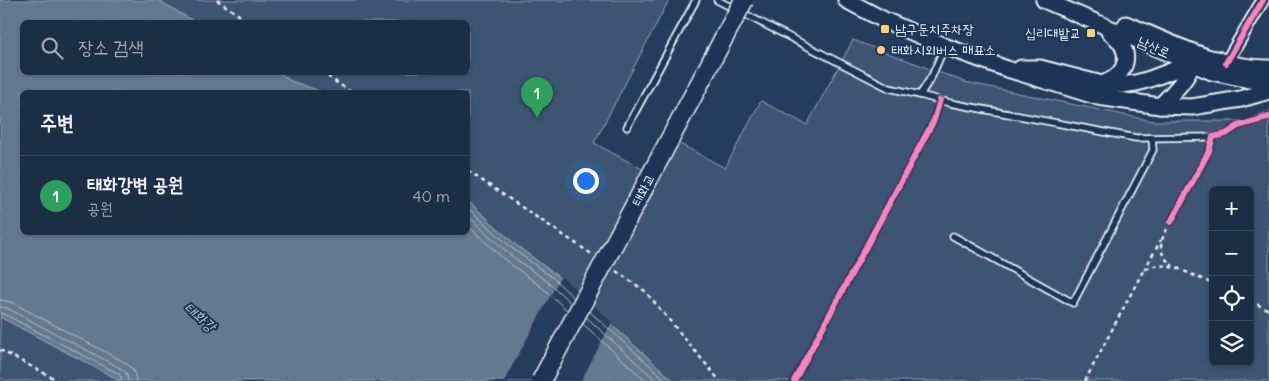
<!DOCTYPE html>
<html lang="ko">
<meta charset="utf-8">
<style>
:root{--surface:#1c2e46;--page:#25364d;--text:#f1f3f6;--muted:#a0a8b3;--line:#3a4a5f;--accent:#ffd166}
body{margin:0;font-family:Delius,"Poor Story",sans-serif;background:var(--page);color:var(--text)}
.controls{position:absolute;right:15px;bottom:15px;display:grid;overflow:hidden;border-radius:8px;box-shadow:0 1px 4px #0004}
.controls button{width:45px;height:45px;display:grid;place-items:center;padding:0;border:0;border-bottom:1px solid var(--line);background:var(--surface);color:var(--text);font:25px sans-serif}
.you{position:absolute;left:585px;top:180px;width:18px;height:18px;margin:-12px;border:4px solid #fff;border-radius:50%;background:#1a73e8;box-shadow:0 0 0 8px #1a73e833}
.badge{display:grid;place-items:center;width:32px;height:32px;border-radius:50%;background:var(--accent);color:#fff;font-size:16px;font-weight:700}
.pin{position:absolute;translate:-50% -41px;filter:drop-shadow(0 1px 2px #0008)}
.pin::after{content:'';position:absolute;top:26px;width:18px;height:15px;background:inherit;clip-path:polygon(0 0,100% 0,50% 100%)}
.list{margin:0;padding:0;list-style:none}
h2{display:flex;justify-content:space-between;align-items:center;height:65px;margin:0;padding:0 20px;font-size:21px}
h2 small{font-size:16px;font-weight:400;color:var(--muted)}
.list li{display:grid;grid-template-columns:32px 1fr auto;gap:15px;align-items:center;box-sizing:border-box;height:80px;padding:0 20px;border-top:1px solid var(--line)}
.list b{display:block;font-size:19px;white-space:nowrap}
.list p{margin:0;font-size:16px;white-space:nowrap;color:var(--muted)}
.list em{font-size:16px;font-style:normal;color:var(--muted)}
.icon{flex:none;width:28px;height:28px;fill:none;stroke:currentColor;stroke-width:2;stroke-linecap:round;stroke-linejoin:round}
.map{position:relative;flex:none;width:1269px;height:381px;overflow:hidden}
.search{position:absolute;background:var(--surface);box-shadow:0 1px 4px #0004;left:20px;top:20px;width:450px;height:55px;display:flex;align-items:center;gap:12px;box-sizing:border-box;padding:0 18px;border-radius:8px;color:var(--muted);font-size:19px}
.panel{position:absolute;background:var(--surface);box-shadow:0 1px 4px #0004;left:20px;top:90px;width:450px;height:145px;border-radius:8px}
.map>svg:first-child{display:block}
</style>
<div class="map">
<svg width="1269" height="381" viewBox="0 0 1269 381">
<rect width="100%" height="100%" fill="#253d5d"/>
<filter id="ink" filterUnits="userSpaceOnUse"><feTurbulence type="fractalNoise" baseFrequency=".02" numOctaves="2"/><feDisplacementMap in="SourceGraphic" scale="10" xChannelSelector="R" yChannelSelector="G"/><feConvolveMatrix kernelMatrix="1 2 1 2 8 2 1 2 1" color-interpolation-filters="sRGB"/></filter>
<g filter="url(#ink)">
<g fill="#3e5472" stroke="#93a2b5" fill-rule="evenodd">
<path d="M158,0h511l-75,143 50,27 19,-35 62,33 36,-67 46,24 46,-85 112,42 188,39h92l24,-10v270h-595l-118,-106 -40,-30 -48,-44v-109h-146l-31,-11 -11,-8 188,-1v-50h-270l-5,-1zM1213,190h37v172h-37z"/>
<polygon points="0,317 121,381 5,381 0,378"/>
</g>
<polygon fill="#657890" stroke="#99a8ba" points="0,0 158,0 193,21 198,22 22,22 22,72 280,73 291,81 322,92 22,92 22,232 468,232 468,201 516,245 556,275 674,381 121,381 0,317"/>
<polygon fill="#253d5d" points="561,276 612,322 581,381 504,381"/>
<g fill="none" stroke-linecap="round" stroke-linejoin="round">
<g stroke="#b4c1ce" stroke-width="1">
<polyline points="468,208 513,249 553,278 574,298"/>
<polyline points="468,216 509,254 549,283 571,303"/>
<polyline points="468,226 504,259 544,289 567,310"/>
<polyline points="0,300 11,302 126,363 134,371 136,381"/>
<polyline points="0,307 7,308 122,369 127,374 128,381"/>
<polyline points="589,311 667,381"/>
<polyline points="0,313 4,314 119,374 121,377 122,381"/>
<polyline points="586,317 657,381"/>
<polyline points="583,324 646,381"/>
</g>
<g stroke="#e8f1f8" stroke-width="9">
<g id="lane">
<polyline points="717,0 889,88 920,95 932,76 944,48"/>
<polyline points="920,95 950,103 1136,138 1213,137 1226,134"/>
<polyline points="627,127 696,0"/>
<polyline points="953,236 1073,303 1153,150 1152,138"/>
</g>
</g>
<g stroke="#e8f1f8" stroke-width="15">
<polyline id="street" points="1226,63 1263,0"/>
</g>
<g stroke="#e8f1f8" stroke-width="19">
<g id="secondary">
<polyline points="846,0 884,20 944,46 1007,69 1098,97 1160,106 1192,107 1241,99 1269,91"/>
<polyline points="1044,0 1212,72 1254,81 1269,82"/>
<path d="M1126,24c44,18 95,45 143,44"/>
<polyline points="1021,68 1040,68 1102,84 1122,85 1136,83 1150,79 1200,60 1206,58 1217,59"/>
<path d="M1102,84c28,-10 32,-35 7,-52"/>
<path d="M1160,106c13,-14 30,-28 33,-47"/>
</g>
</g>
<g stroke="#e8f1f8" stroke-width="2.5" stroke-dasharray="4 4" stroke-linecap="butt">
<polyline points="217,0 249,22"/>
<polyline points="321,72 351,92"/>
<polyline points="468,171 593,255"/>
<path d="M1171,222c-10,17 -17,29 2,44"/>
<polyline points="1177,268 1213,284"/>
<polyline points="1144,270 1161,240"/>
<polyline points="616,271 645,291 720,381"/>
<polyline points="1250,301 1269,310"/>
<polyline points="0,350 59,381"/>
<path d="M1085,381l58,-110c12,-8 21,-6 35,-2"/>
</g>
<use href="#lane" stroke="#1d3557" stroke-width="5.5"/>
<use href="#street" stroke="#1d3557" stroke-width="11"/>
<use href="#secondary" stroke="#1d3557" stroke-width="15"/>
<g stroke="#e8f1f8" stroke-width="21" stroke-linecap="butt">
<polyline id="primary-bridge" points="541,381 744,0"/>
</g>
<use href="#primary-bridge" stroke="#1d3557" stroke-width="18"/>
<g stroke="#1d3557" stroke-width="9">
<g id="cycleway">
<polyline points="1226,63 1263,0"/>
<polyline points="1171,222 1209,151 1213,137 1226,134 1238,126 1269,117"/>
<polyline points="794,381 934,120 940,100"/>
</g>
</g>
<use href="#cycleway" stroke="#ff80c0" stroke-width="6"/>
</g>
</g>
<g fill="#ffd166" stroke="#1d3557" stroke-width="2">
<rect x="880" y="24" width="10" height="10" rx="2.5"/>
<rect x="1086" y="28" width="10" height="10" rx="2.5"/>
<circle cx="881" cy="50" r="5"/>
</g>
<g text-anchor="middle" stroke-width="4" stroke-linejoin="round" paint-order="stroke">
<g font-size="14" fill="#e8f1f8" stroke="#1d3557" text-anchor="start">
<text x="895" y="34">남구둔치주차장</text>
<text x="1081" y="38" text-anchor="end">십리대밭교</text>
<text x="891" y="55">태화시외버스 매표소</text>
</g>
<g font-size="14" fill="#e8f1f8" stroke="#1d3557">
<text transform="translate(1154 47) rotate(24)" y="5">남산로</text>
<text transform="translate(643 190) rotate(-62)" y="5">태화교</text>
</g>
<g font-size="15" font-style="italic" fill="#b4c1ce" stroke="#1d3557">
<text transform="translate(200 317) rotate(41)" y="5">태화강</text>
</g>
</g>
</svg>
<div class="controls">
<button>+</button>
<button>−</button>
<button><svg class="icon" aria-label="locate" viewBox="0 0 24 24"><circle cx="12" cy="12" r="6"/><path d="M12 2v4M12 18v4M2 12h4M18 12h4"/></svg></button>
<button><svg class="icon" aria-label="layers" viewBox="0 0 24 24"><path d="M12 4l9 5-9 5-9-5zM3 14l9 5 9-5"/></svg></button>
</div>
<div class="you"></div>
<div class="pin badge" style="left:537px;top:118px;background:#2e9e5b">1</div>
<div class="search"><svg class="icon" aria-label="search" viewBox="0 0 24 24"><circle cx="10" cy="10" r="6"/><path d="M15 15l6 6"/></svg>장소 검색</div>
<section class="panel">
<h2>주변<small></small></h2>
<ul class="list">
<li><span class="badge" style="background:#2e9e5b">1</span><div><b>태화강변 공원</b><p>공원</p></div><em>40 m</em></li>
</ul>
</section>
</div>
